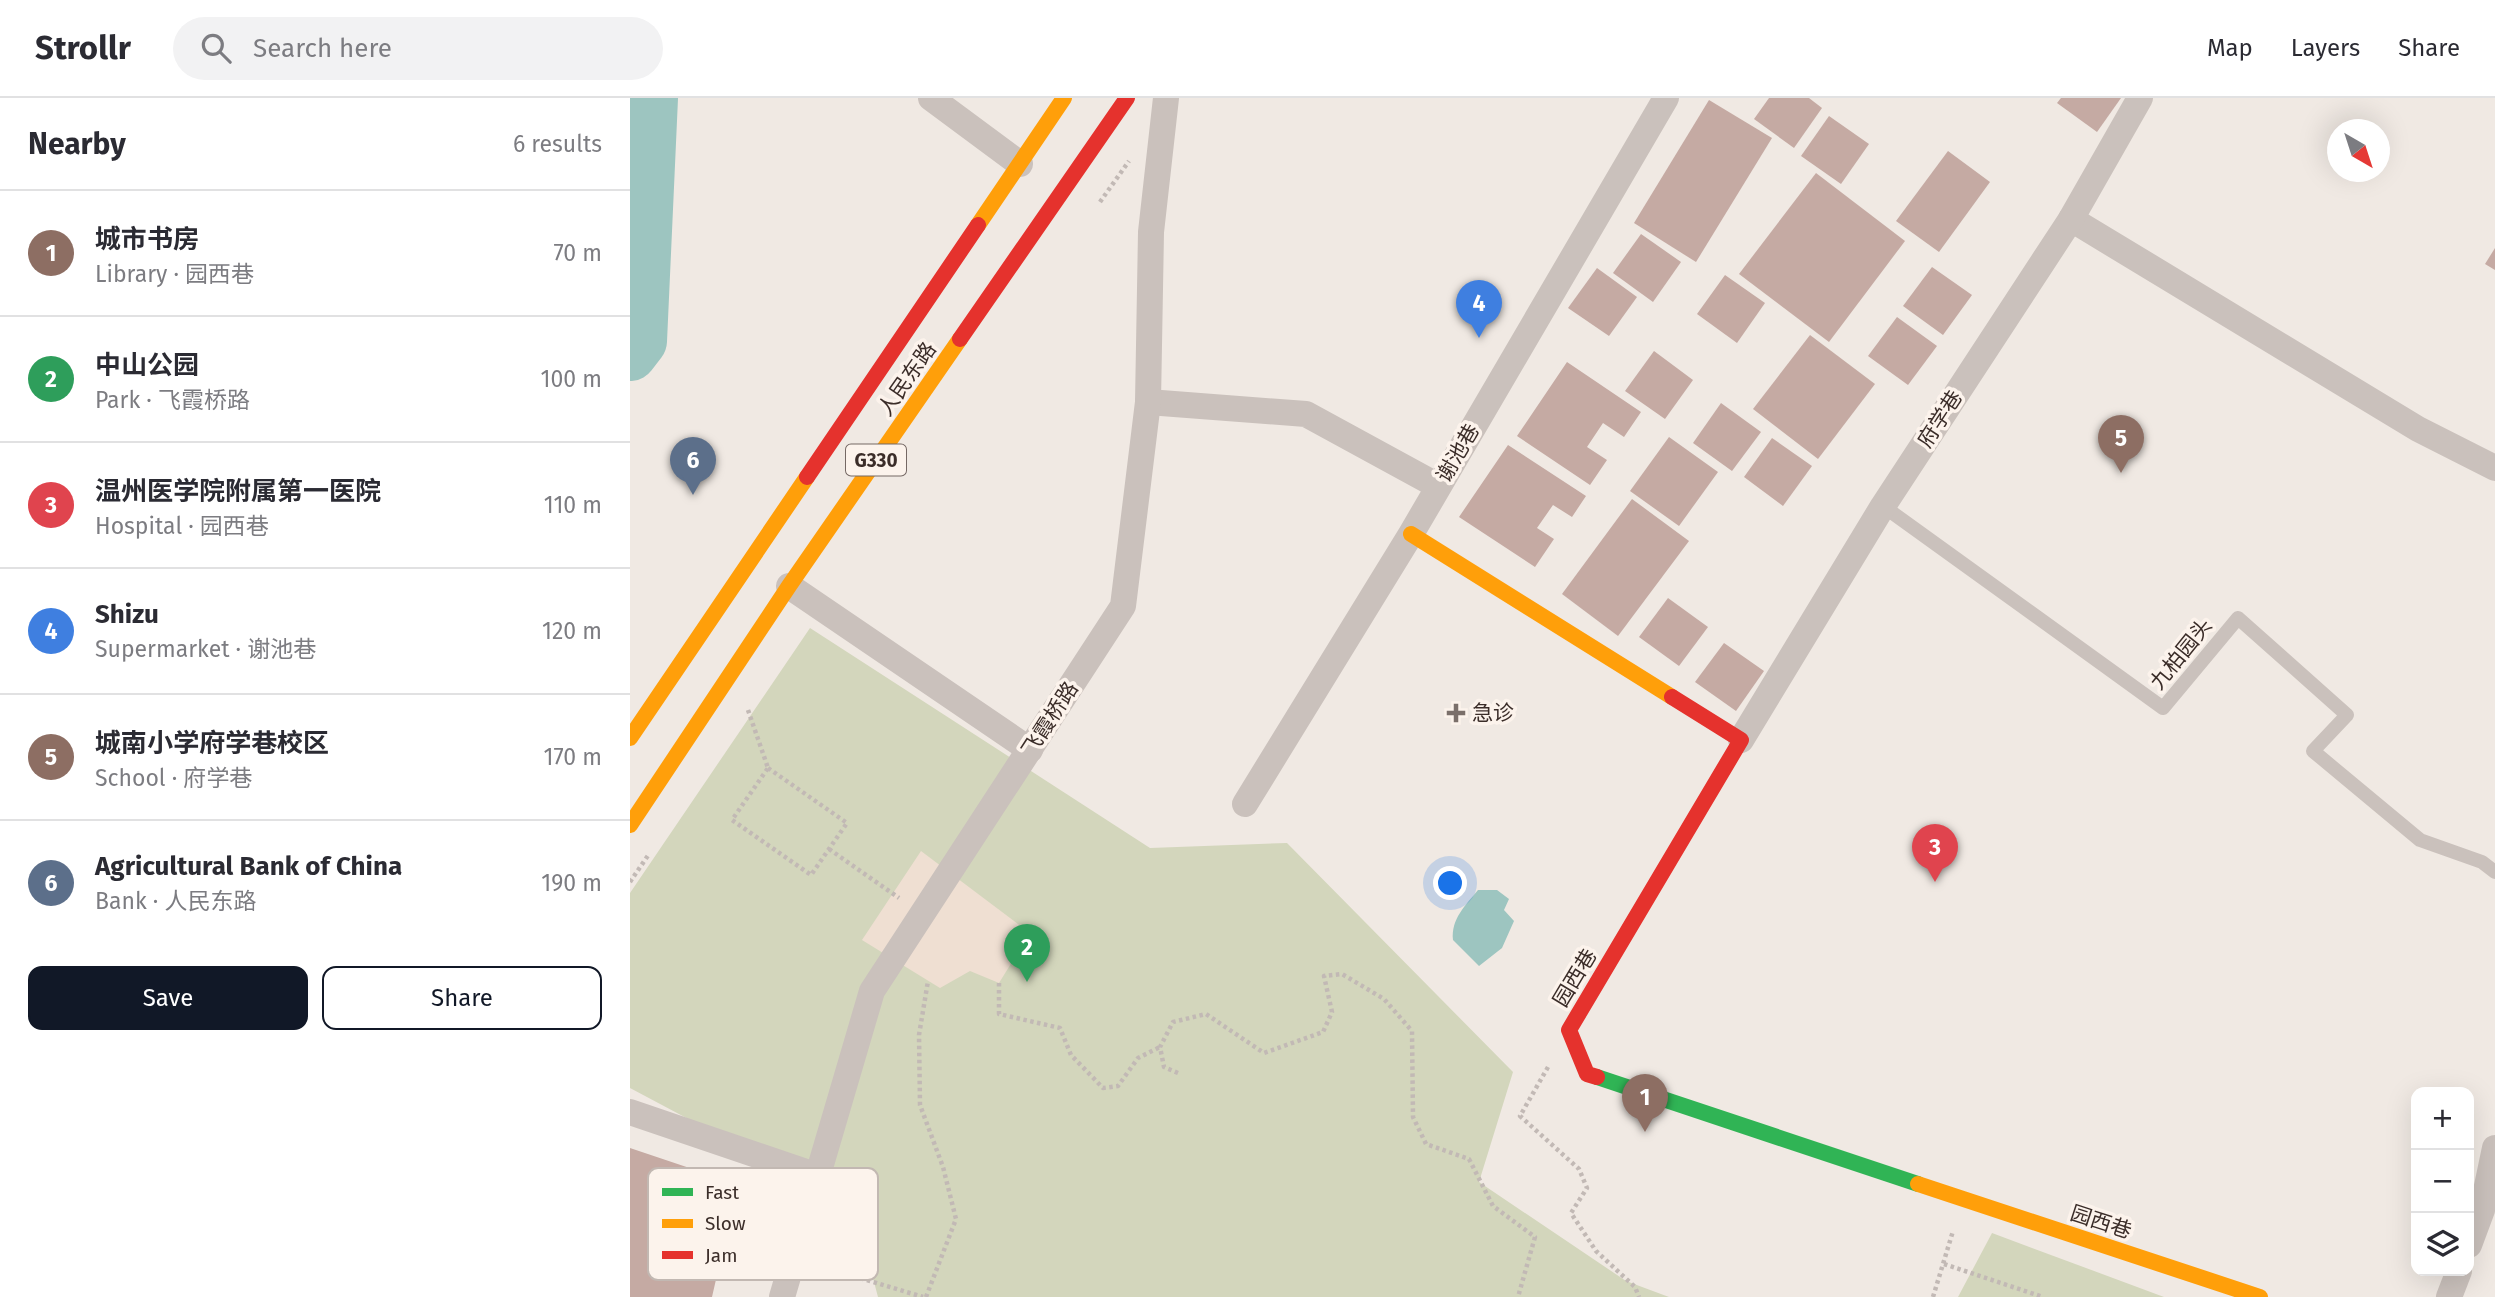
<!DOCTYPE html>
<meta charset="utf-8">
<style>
:root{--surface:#fff;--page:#f2f2f3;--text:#2b2b33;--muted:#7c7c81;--line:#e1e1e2;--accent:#111827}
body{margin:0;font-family:"Fira Sans","Noto Sans SC",sans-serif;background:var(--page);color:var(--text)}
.controls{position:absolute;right:21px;bottom:21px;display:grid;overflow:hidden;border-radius:14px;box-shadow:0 7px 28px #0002}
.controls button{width:63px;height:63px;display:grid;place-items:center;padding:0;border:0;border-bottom:2px solid var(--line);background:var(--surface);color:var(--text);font:35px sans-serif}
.compass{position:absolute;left:1697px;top:21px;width:63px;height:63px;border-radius:50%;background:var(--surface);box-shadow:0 7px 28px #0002;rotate:141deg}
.you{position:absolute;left:821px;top:786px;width:24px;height:24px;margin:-18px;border:5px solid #fff;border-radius:50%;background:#1a73e8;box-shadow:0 0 0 10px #1a73e833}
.badge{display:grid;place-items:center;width:46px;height:46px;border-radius:50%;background:var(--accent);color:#fff;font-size:23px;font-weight:700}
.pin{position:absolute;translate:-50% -58px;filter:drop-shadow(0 2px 4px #0008)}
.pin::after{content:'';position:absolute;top:37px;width:24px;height:21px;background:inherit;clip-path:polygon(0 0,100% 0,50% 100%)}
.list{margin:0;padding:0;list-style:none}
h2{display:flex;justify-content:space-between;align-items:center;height:91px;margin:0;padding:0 28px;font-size:30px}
h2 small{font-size:23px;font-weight:400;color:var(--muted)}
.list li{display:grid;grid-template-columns:46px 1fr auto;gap:21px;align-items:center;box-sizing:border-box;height:126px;padding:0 28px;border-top:2px solid var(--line)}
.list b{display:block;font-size:26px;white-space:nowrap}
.list p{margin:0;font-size:23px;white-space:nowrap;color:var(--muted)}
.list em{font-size:23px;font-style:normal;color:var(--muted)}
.actions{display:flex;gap:14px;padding:21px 28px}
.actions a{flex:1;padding:16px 0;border:2px solid var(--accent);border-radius:14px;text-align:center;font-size:24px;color:var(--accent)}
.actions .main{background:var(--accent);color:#fff}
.icon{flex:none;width:38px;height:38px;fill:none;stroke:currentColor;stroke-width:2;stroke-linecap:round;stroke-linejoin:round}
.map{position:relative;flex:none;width:1865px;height:1199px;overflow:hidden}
header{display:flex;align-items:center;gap:42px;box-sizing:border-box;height:98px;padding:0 35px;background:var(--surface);border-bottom:2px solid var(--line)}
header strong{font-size:33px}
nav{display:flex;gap:38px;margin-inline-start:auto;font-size:24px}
.search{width:490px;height:63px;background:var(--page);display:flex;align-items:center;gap:18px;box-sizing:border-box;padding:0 24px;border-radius:38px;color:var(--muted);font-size:26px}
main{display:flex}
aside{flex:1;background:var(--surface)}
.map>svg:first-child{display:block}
</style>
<header>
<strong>Strollr</strong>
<div class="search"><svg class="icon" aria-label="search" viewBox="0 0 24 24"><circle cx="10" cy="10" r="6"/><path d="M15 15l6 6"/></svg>Search here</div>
<nav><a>Map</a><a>Layers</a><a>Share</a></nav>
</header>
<main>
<aside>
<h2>Nearby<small>6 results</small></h2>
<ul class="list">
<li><span class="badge" style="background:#8d6e63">1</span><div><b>城市书房</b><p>Library · 园西巷</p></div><em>70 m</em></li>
<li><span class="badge" style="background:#2e9e5b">2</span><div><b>中山公园</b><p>Park · 飞霞桥路</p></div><em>100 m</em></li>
<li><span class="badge" style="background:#e0444e">3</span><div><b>温州医学院附属第一医院</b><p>Hospital · 园西巷</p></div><em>110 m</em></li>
<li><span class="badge" style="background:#3f7fe0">4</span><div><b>Shizu</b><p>Supermarket · 谢池巷</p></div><em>120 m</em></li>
<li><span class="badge" style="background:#8d6e63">5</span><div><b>城南小学府学巷校区</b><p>School · 府学巷</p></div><em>170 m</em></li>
<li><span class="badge" style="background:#5c6f8a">6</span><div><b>Agricultural Bank of China</b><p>Bank · 人民东路</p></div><em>190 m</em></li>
</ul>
<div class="actions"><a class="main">Save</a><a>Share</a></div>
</aside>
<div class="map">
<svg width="1865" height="1199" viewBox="0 0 1865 1199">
<rect width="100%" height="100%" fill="#f0e9e3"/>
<g fill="#d3d6bc">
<polygon points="180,530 520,750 657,745 883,974 849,1084 996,1183 1039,1199 248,1199 224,1109 0,990 0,795"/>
<polygon points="1362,1135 1534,1199 1328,1199"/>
</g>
<polygon fill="#efdfd2" points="291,753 400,835 369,885 340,873 310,890 232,842"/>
<path fill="#9dc5c0" d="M848,792h19l12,9 -5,11 10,11 -12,27 -23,18 -26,-26c-2,-21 12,-34 25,-50z"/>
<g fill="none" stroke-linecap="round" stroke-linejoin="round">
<polyline stroke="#9dc5c0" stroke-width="54" points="0,256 10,243 21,0"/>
</g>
<g fill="#c5aaa3">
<polygon points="1139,0 1179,0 1192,10 1164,50 1124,21"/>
<polygon points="1431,0 1491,0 1467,34 1427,5"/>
<polygon points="1079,2 1142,40 1066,164 1004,125"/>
<polygon points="1199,18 1239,46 1211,86 1171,58"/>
<polygon points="1318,53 1360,84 1309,154 1266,123"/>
<polygon points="1186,75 1275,143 1199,244 1109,176"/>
<polygon points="1011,136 1051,164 1023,204 983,175"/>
<polygon points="1865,150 1865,172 1855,166"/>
<polygon points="1302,169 1342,197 1313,237 1273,208"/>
<polygon points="967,170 1007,199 979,238 938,210"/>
<polygon points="1095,177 1135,205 1107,245 1067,216"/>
<polygon points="1267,219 1307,248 1278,287 1238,258"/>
<polygon points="1180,237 1245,286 1188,361 1123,311"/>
<polygon points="1024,253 1063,282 1035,321 995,293"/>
<polygon points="937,264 1011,314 994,339 973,325 957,349 977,362 960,387 887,338"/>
<polygon points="1091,305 1131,334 1102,373 1063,345"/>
<polygon points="1039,339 1088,374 1049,428 1000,393"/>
<polygon points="1142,340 1182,368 1153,408 1114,379"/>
<polygon points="878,347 956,398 942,419 923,407 907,430 924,441 905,469 829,419"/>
<polygon points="1002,401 1059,443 988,538 932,496"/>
<polygon points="1038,500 1078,529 1049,568 1009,539"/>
<polygon points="1094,545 1134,573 1106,613 1065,584"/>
<polygon points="0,1050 119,1090 90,1164 82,1199 0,1199"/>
</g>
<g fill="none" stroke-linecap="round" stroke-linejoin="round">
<g stroke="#c2b9b5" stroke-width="4.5" stroke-dasharray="3.5 3.5" stroke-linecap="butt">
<polyline points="470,104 499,63"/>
<polyline points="118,612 138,670"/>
<polygon points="138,670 217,725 181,777 102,722"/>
<polyline points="199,751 269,800"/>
<polyline points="0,784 19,756"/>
<polyline points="369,885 369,916 430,930 441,957 473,990 488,988 508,960 530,949"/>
<polyline points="918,969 890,1018 949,1071 957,1090 941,1115 966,1153 1005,1189 1009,1199"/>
<polyline points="548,975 534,969 530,949 543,924 576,916 634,955 693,934 702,914 694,878 712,876 754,901 782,933 783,1019 796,1046 839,1061 863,1108 905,1139 888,1199"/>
<polyline points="1314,1166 1413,1199"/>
<polyline points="190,1168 293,1199"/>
<polyline points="296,1199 326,1121 313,1069 290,1007 289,937 298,883"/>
<polyline points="1303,1199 1323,1133"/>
</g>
<polyline stroke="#cac1bc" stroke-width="14" points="1253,408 1533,610 1608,520 1717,617 1683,653 1790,742 1852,764 1865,774"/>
<g stroke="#cac1bc" stroke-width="26">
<polyline points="301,0 390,66"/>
<polyline points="1441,121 1788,331 1865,370"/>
<polyline points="518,304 676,316 808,388"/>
<polyline points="159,488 400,652"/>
<polyline points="1111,642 1253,408 1441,121 1510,0"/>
<polyline points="615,706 781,436 1036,0"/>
<polyline points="0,1014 188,1078"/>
<polyline points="1839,1147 1852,1112 1865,1050"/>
<polyline points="152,1199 242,893 493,508 518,304 521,134 536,0"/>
<polyline points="1819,1199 1829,1173"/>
</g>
<polyline stroke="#30b455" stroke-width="16" points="967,979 1288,1086"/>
<g stroke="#ff9f0a" stroke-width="16">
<polyline points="348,127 434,0"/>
<polyline points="781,436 1042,599"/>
<polyline points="0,640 177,379"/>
<polyline points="0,727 159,488 330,241"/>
<polyline points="1288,1086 1630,1199"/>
</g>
<g stroke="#e5322d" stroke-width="16">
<polyline points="330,241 497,0"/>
<polyline points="177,379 348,127"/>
<polyline points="967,979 957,976 939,932 1111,642 1042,599"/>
</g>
</g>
<path fill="#7a6f6a" stroke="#fcf3ec" stroke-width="2.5" d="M822.5 604.5h7v7h7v7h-7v7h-7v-7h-7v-7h7z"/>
<g text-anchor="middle" stroke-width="7" stroke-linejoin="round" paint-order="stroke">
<rect fill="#fcf3ec" stroke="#756864" stroke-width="2" x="216" y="346.5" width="60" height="31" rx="5"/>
<g font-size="19" font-weight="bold" fill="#3b2d29">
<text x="246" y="369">G330</text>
</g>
<g font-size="21" fill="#3b2d29" stroke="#fcf3ec">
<text transform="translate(277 281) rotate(-55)" y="7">人民东路</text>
<text transform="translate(1310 321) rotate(-57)" y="7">府学巷</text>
<text transform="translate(828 355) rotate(-60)" y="7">谢池巷</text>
<text transform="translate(1551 556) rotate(-51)" y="7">九柏园头</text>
<text transform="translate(420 621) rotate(-57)" y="7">飞霞桥路</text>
<text transform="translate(945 880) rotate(-59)" y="7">园西巷</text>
<text transform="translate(1471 1124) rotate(18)" y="7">园西巷</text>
</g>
<g font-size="21" fill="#3b2d29" stroke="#fcf3ec" text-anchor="start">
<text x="842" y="622">急诊</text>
</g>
</g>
<rect x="18" y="1070" width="230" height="112" rx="10" fill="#fcf3ec" stroke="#c2b8b2" stroke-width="2"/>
<rect x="32" y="1090" width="31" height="8" fill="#30b455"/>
<rect x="32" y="1121" width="31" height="9" fill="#ff9f0a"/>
<rect x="32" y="1153" width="31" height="8" fill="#e5322d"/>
<g font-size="19" fill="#3b2d29">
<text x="75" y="1101">Fast</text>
<text x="75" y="1132">Slow</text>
<text x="75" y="1164">Jam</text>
</g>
</svg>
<div class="controls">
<button>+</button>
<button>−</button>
<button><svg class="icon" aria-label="layers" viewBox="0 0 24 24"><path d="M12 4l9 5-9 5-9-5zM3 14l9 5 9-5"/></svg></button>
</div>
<svg class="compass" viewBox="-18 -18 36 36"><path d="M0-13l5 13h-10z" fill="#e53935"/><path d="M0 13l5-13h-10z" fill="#7c7c81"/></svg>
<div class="you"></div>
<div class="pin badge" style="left:1015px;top:1034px;background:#8d6e63">1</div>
<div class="pin badge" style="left:397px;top:884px;background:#2e9e5b">2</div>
<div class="pin badge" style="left:1305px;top:784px;background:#e0444e">3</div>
<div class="pin badge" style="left:849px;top:240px;background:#3f7fe0">4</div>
<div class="pin badge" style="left:1491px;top:375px;background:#8d6e63">5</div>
<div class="pin badge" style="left:63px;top:397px;background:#5c6f8a">6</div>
</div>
</main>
